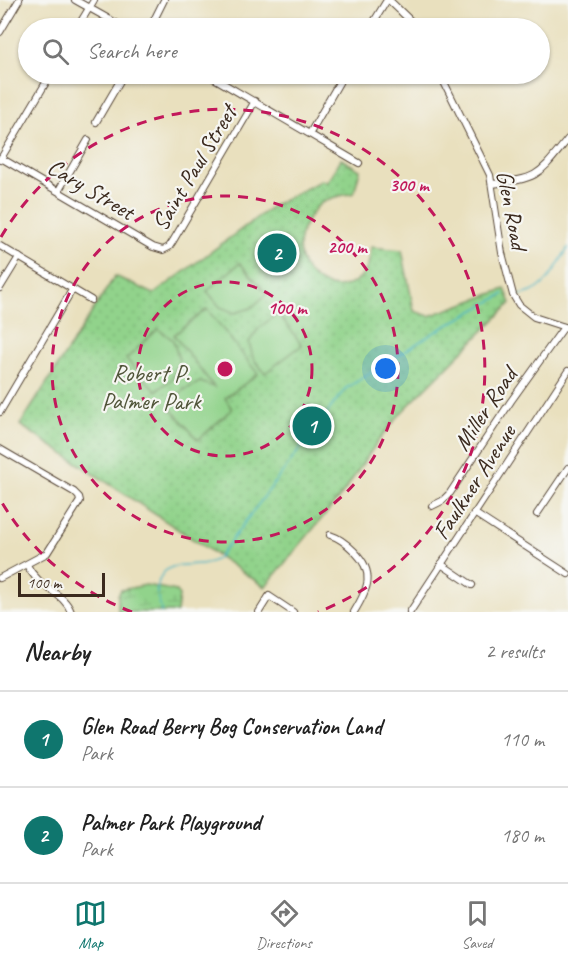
<!DOCTYPE html>
<style>
:root{--surface:#fff;--page:#f2f2f2;--text:#222;--muted:#767676;--line:#e0e0e0;--accent:#0f766e}
body{margin:0;font-family:Caveat,sans-serif;background:var(--page);color:var(--text)}
.scale{position:absolute;left:18px;bottom:15px;width:87px;box-sizing:border-box;padding-left:6px;border:3px solid #3b2a1e;border-top:0;font-size:16px;line-height:21px;white-space:nowrap;color:#3b2a1e;-webkit-text-stroke:4px #f6f6f2;paint-order:stroke}
.you{position:absolute;left:386px;top:369px;width:21px;height:21px;margin:-15px;border:4px solid #fff;border-radius:50%;background:#1a73e8;box-shadow:0 0 0 9px #1a73e833}
.badge{display:grid;place-items:center;width:39px;height:39px;border-radius:50%;background:var(--accent);color:#fff;font-size:20px;font-weight:700}
.pin{position:absolute;translate:-50% -50%;border:3px solid #fff;box-shadow:0 2px 6px #0006}
.list{margin:0;padding:0;list-style:none}
h2{display:flex;justify-content:space-between;align-items:center;height:78px;margin:0;padding:0 24px;font-size:26px}
h2 small{font-size:20px;font-weight:400;color:var(--muted)}
.list li{display:grid;grid-template-columns:39px 1fr auto;gap:18px;align-items:center;box-sizing:border-box;height:96px;padding:0 24px;border-top:2px solid var(--line)}
.list b{display:block;font-size:22px;white-space:nowrap}
.list p{margin:0;font-size:20px;white-space:nowrap;color:var(--muted)}
.list em{font-size:20px;font-style:normal;color:var(--muted)}
.icon{flex:none;width:33px;height:33px;fill:none;stroke:currentColor;stroke-width:2;stroke-linecap:round;stroke-linejoin:round}
.map{position:relative;flex:none;width:568px;height:612px;overflow:hidden}
.search{position:absolute;background:var(--surface);box-shadow:0 2px 4px #0004;left:18px;right:18px;top:18px;height:66px;display:flex;align-items:center;gap:15px;box-sizing:border-box;padding:0 21px;border-radius:33px;color:var(--muted);font-size:22px}
.sheet{height:270px;background:var(--surface)}
nav{display:flex;justify-content:space-around;align-items:center;box-sizing:border-box;height:84px;border-top:2px solid var(--line);background:var(--surface);font-size:16px;color:var(--muted)}
nav a{display:grid;justify-items:center;gap:3px}
nav .on{color:var(--accent)}
.map>svg:first-child{display:block}
</style>
<div class="map">
<svg width="568" height="612" viewBox="0 0 568 612">
<defs>
<pattern id="wetland-marsh" width="20" height="14" patternUnits="userSpaceOnUse" patternTransform="scale(1.5)"><rect width="20" height="14" fill="#91d38b"/><path d="M1 5h8M5 5V1M11 12h8M15 12V8" fill="none" stroke="#7eb578"/></pattern>
<pattern id="park-dots" width="8" height="8" patternUnits="userSpaceOnUse" patternTransform="scale(1.5)"><rect width="8" height="8" fill="#91d38b"/><path d="M2 2h.1M6 6h.1" fill="none" stroke="#7eb578" stroke-width="1.8" stroke-linecap="round"/></pattern>
</defs>
<rect width="100%" height="100%" fill="#f6f6f2"/>
<filter id="ink" filterUnits="userSpaceOnUse"><feTurbulence type="fractalNoise" baseFrequency=".0167" numOctaves="2"/><feDisplacementMap in="SourceGraphic" scale="12" xChannelSelector="R" yChannelSelector="G"/><feConvolveMatrix kernelMatrix="1 2 1 2 8 2 1 2 1" color-interpolation-filters="sRGB"/></filter>
<filter id="wash" filterUnits="userSpaceOnUse"><feTurbulence type="fractalNoise" baseFrequency=".008" numOctaves="4" result="noise"/><feDisplacementMap in="SourceGraphic" scale="24" xChannelSelector="R" yChannelSelector="G"/><feGaussianBlur stdDeviation="1.35" result="paint"/><feColorMatrix in="noise" values="0 0 0 0 0 0 0 0 0 0 0 0 0 0 0 0 0 1.4 0 .05"/><feComposite in="paint" operator="in"/></filter>
<g filter="url(#wash)">
<rect width="100%" height="100%" fill="#e9e0be"/>
<polygon fill="url(#wetland-marsh)" stroke="#667e54" stroke-width="1.5" points="146,585 176,591 179,596 177,612 118,612 118,595 121,590"/>
<path fill="url(#park-dots)" stroke="#667e54" stroke-width="1.5" d="M341,159l19,11 -6,23c-29,6 -36,6 -50,34 -22,45 37,83 62,43 4,-7 4,-15 5,-23l31,3 12,61 15,5 76,-27 6,14 -109,109 -24,29 -35,52 -78,94 -245,-162 95,-149 39,18 120,-89 48,-25 5,2z"/>
<g fill="#91d38b" stroke="#667e54" stroke-width="1.5">
<polygon points="240,263 267,294 251,308 235,313 220,307 207,291"/>
<polygon points="207,309 258,374 225,398 232,409 198,440 170,407 182,391 200,382 214,387 174,335"/>
<polygon points="278,313 302,345 265,373 253,358 249,342 259,328"/>
<polygon points="158,329 173,340 179,360 172,379 156,391 126,359"/>
</g>
<g fill="none" stroke-linecap="round" stroke-linejoin="round">
<g stroke="#4ab6c6" stroke-width="1.5">
<path d="M517,295c28,0 38,-27 51,-47"/>
<path d="M161,612c0,-8 -5,-14 -4,-23 5,-38 42,-16 61,-31l127,-169 90,-57 69,-38"/>
</g>
</g>
</g>
<g filter="url(#ink)">
<g fill="none" stroke-linecap="round" stroke-linejoin="round">
<g stroke="#554536" stroke-width="8">
<g id="minor">
<polyline points="75,0 125,28"/>
<polyline points="389,0 418,28"/>
<polyline points="77,28 94,0"/>
<polyline points="150,28 164,0"/>
<polyline points="370,28 387,0"/>
<polyline points="0,32 19,0"/>
<polyline points="207,74 359,163"/>
<polyline points="440,74 490,175 502,253 513,295 519,305 534,317 568,328"/>
<polyline points="96,122 124,74"/>
<polyline points="310,133 344,74"/>
<polyline points="1,158 153,247 163,250 169,247 173,241 255,101"/>
<polyline points="0,160 51,74"/>
<path d="M492,184c48,-6 46,-8 76,-45"/>
<polyline points="59,190 88,140"/>
<polyline points="0,246 91,300"/>
<polyline points="0,288 19,257"/>
<polyline points="0,412 72,290"/>
<polyline points="0,449 74,492 79,497 80,501 47,553 0,578"/>
<polyline points="432,506 442,501 450,493 511,401 564,327"/>
<polyline points="474,513 568,574"/>
<polyline points="537,514 568,468"/>
<path d="M330,535c10,3 17,9 24,16 22,22 14,38 0,61"/>
<polyline points="441,564 472,585"/>
<path d="M27,565c12,24 37,27 44,47"/>
<polyline points="259,612 269,596 293,612"/>
<polyline points="410,612 568,371"/>
</g>
</g>
<use href="#minor" stroke="#fff" stroke-width="6"/>
</g>
</g>
<g fill="none" stroke="#c2185b" stroke-width="3" stroke-dasharray="10 8">
<circle cx="225" cy="369" r="87"/>
<circle cx="225" cy="369" r="173"/>
<path d="M132 612A260 260 0 0 1 1 501M1 237A260 260 0 1 1 318 612"/>
</g>
<g text-anchor="middle" stroke-width="4.5" stroke-linejoin="round" paint-order="stroke">
<g font-size="24" fill="#3b2a1e" stroke="#f6f6f2">
<text transform="translate(194 168) rotate(-59)" y="8">Saint Paul Street</text>
<text transform="translate(91 189) rotate(31)" y="8">Cary Street</text>
<text transform="translate(512 210) rotate(79)" y="8">Glen Road</text>
<text transform="translate(485 409) rotate(-56)" y="8">Miller Road</text>
<text transform="translate(474 482) rotate(-57)" y="8">Faulkner Avenue</text>
</g>
<g font-size="24" fill="#505439" stroke="#f6f6f2">
<text x="151" y="381">Robert P.<tspan x="151" dy="28">Palmer Park</tspan></text>
</g>
</g>
<circle cx="225" cy="369" r="9" fill="#c2185b" stroke="#f6f6f2" stroke-width="3"/>
<g font-size="18" text-anchor="middle" font-weight="bold" fill="#c2185b" stroke="#f6f6f2" stroke-width="4.5" stroke-linejoin="round" paint-order="stroke">
<text x="409" y="191">300 m</text>
<text x="347" y="253">200 m</text>
<text x="287" y="314">100 m</text>
</g>
</svg>
<div class="scale">100 m</div>
<div class="you"></div>
<div class="pin badge" style="left:312px;top:426px">1</div>
<div class="pin badge" style="left:277px;top:253px">2</div>
<div class="search"><svg class="icon" aria-label="search" viewBox="0 0 24 24"><circle cx="10" cy="10" r="6"/><path d="M15 15l6 6"/></svg>Search here</div>
</div>
<section class="sheet">
<h2>Nearby<small>2 results</small></h2>
<ul class="list">
<li><span class="badge">1</span><div><b>Glen Road Berry Bog Conservation Land</b><p>Park</p></div><em>110 m</em></li>
<li><span class="badge">2</span><div><b>Palmer Park Playground</b><p>Park</p></div><em>180 m</em></li>
</ul>
</section>
<nav>
<a class="on"><svg class="icon" aria-label="map" viewBox="0 0 24 24"><path d="M3 6l6-2 6 2 6-2v14l-6 2-6-2-6 2zM9 4v14M15 6v14"/></svg>Map</a>
<a><svg class="icon" aria-label="directions" viewBox="0 0 24 24"><path d="M12 3l9 9-9 9-9-9zM9 14v-3h6M13 9l2 2-2 2"/></svg>Directions</a>
<a><svg class="icon" aria-label="saved" viewBox="0 0 24 24"><path d="M7 4h10v16l-5-4-5 4z"/></svg>Saved</a>
</nav>
